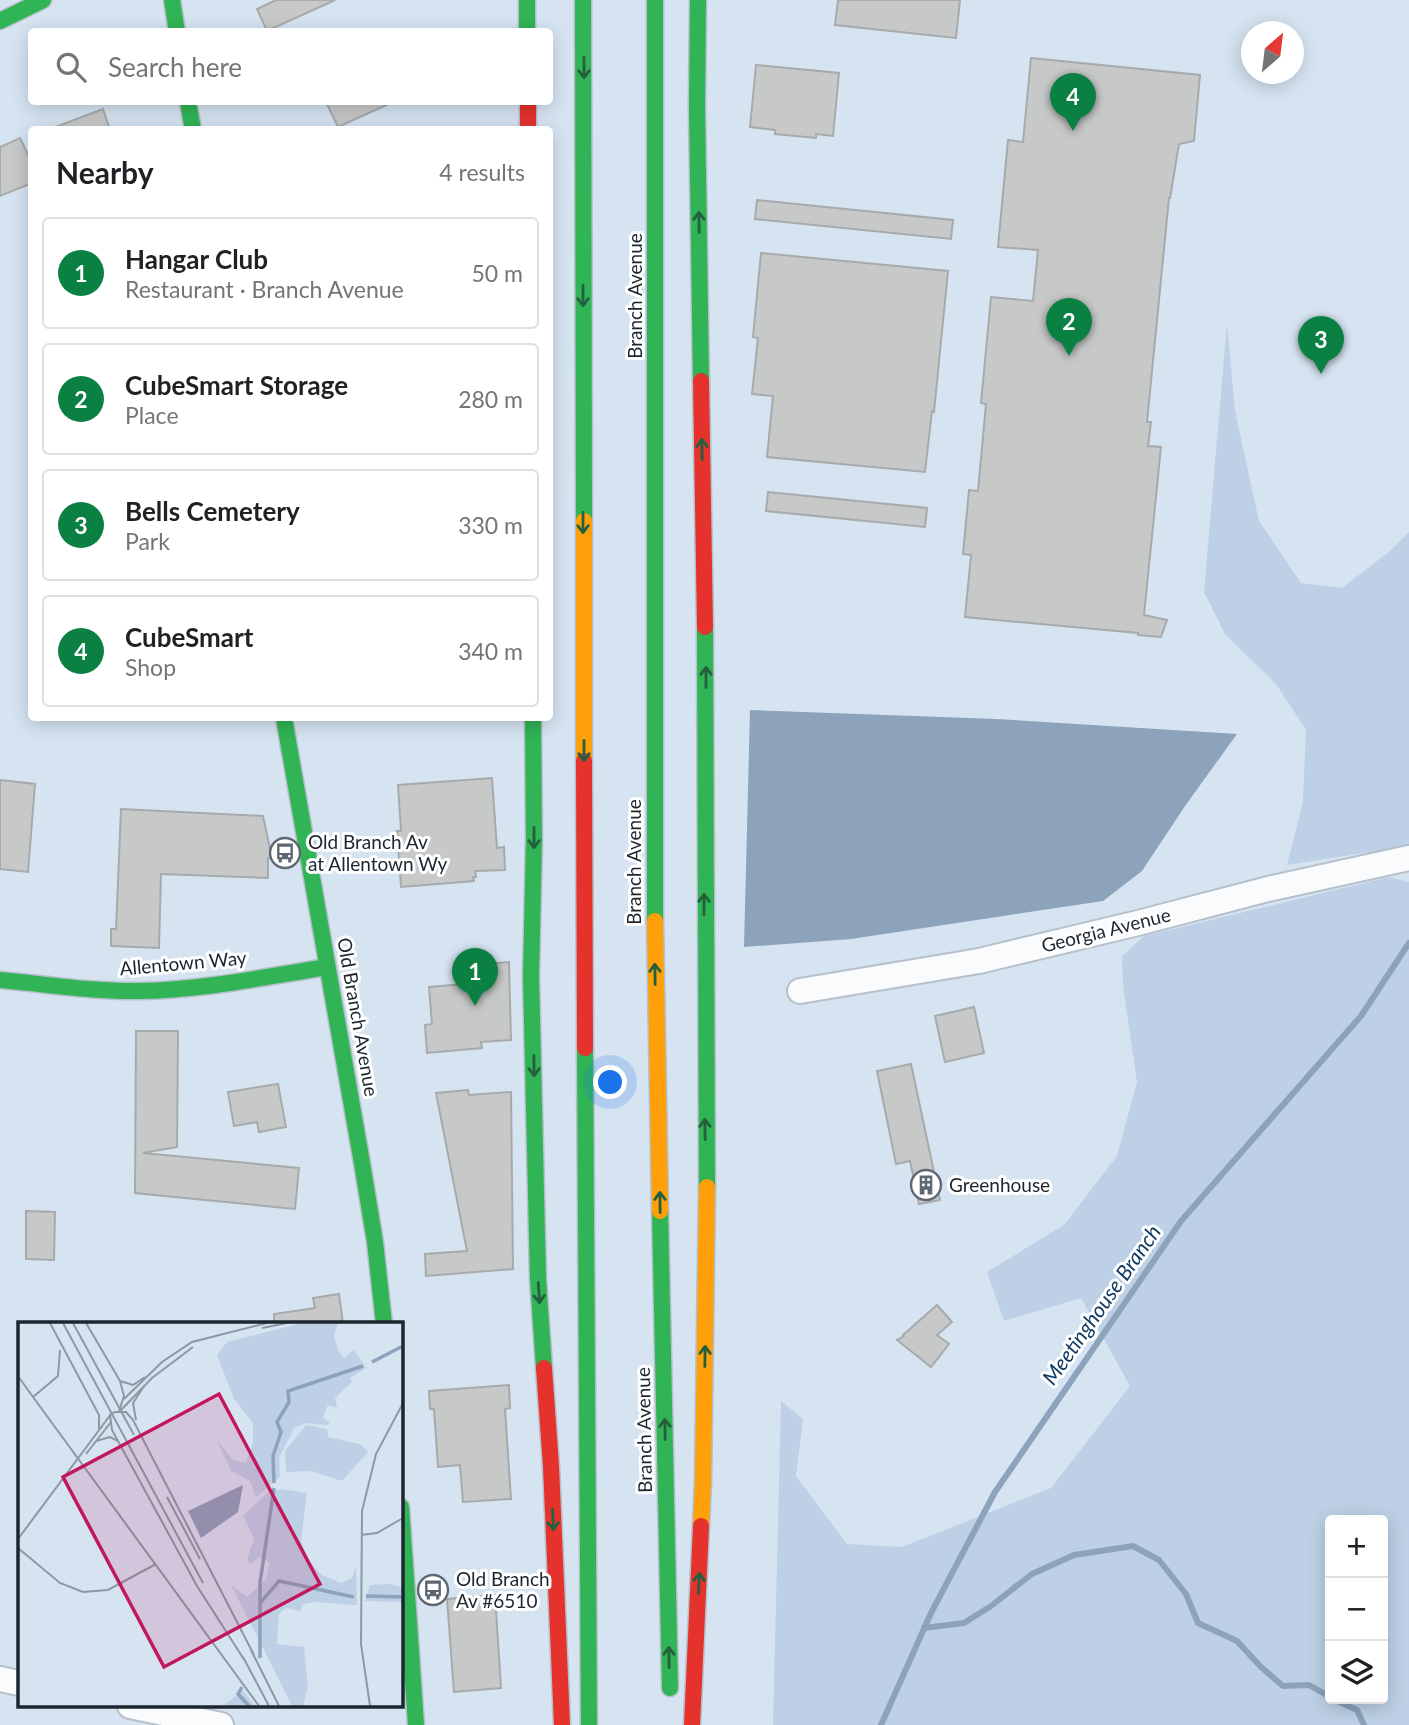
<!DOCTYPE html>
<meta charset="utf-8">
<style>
:root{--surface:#fff;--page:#f2f2f2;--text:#202124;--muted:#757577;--line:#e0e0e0;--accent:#0b8043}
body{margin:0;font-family:Lato,sans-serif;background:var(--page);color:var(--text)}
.controls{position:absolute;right:21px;bottom:21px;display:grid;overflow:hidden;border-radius:7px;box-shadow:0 4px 18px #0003}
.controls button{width:63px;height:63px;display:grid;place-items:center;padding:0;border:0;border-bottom:2px solid var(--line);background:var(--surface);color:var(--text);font:35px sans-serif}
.compass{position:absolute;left:1241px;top:21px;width:63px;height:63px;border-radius:50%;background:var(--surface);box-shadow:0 4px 18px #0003;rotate:28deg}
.you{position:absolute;left:611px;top:1083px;width:24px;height:24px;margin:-18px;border:5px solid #fff;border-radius:50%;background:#1a73e8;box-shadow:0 0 0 10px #1a73e833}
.badge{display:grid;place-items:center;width:46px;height:46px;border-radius:50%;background:var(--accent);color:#fff;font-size:23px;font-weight:700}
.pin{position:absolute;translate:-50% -58px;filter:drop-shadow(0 2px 4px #0008)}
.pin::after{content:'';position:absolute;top:37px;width:24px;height:21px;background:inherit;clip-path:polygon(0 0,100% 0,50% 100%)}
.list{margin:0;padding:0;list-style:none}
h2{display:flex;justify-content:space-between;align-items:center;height:91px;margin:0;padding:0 28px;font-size:30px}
h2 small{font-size:23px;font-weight:400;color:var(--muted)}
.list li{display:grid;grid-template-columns:46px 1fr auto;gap:21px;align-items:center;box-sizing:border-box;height:112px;margin:0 14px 14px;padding:0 14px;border:2px solid var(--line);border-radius:7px}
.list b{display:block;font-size:26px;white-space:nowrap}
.list p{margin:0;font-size:23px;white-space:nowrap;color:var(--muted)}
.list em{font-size:23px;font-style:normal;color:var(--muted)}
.icon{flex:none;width:38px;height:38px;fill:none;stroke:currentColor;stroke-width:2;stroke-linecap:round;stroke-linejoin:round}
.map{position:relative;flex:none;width:1409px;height:1725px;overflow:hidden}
.search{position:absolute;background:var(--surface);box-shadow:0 4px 18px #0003;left:28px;top:28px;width:525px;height:77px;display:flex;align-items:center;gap:18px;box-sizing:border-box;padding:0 24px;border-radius:7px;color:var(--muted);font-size:26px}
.panel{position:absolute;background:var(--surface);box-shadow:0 4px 18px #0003;left:28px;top:126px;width:525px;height:595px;border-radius:7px}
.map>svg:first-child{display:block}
</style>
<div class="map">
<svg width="1409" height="1725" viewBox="0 0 1409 1725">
<rect width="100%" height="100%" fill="#d6e4f2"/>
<g fill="#bdd0e5" fill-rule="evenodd">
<polygon points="1227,323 1235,411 1259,521 1301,583 1342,588 1390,551 1409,532 1409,846 1287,865 1303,802 1306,730 1276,684 1225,634 1204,592"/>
<path d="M1389,877l20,5v843h-636l8,-324 22,18 -7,57 51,68 55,3 149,-59 79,-102 -49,-88 -77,23 -17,-49 77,-47 53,-69 20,-74 -14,-96 -1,-30 22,-20zM1330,1520h53v179h-53z"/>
</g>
<polygon fill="#8ca3bb" points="750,710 996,719 1237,734 1185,806 1142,871 1103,901 851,939 744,947"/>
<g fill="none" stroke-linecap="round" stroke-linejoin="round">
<g stroke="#8ca3bb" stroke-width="6">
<polyline points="924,1628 964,1623 991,1606 1032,1574 1074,1555 1133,1546 1159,1560 1186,1594 1198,1623 1237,1641 1260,1666 1283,1686 1309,1685 1330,1697"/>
<polyline points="1333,1699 1357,1710 1364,1725"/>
<polyline points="881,1725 931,1613 995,1492 1181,1221 1361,1016 1409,943"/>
</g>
</g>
<g fill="#c7c9c9" stroke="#a7aaab" stroke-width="2">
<polygon points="276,0 335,0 267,31 257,9"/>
<polygon points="838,0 960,0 956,38 835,25"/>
<polygon points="1031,58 1200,75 1194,141 1179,144 1170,198 1169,198 1147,422 1151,422 1148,446 1161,447 1144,615 1167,620 1161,637 1138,635 1138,633 965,617 971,555 963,554 969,490 978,491 986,404 981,403 991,297 1033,301 1038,250 998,247 1008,140 1023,142"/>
<polygon points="756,65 839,73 833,136 816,134 816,138 775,134 775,130 750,127"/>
<polygon points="326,102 393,102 338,127"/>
<polygon points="103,109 110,130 56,130 55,127"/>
<polygon points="20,138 32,163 32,183 0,196 0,147"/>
<polygon points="757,200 953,220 951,239 755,219"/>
<polygon points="761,253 948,271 934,412 932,411 925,472 767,457 773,396 752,394 758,338 753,337"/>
<polygon points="768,492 927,508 925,527 766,511"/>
<polygon points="492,778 497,848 504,847 505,870 475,871 476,877 473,877 474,881 401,887 397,831 401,831 398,785"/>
<polygon points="0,780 35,784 28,872 0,869"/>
<polygon points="121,809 263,816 272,858 268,858 268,878 161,874 159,948 111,946 111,929 116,929"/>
<polygon points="509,962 511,1040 481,1042 482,1048 427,1053 425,1025 432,1024 429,987 465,984 463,966"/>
<polygon points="974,1007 984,1053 945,1062 935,1016"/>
<polygon points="136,1031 178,1031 177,1147 143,1153 299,1168 295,1209 135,1193"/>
<polygon points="911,1064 940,1200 919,1204 910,1161 896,1164 877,1071"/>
<polygon points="278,1084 286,1127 259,1132 257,1122 234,1126 228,1092"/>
<polygon points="468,1090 469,1095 511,1092 513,1269 426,1276 425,1254 467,1251 436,1093"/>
<polygon points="26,1211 55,1212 54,1260 26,1259"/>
<polygon points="339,1294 343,1324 274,1324 274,1314 315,1308 313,1298"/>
<polygon points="937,1305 952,1322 937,1335 949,1344 931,1367 897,1340 904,1336 903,1335"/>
<polygon points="509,1385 510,1408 505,1409 511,1499 463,1502 460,1465 438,1467 434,1409 430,1409 429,1391"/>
<polygon points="495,1595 501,1688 454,1692 447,1599"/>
</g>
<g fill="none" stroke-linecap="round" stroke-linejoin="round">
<g stroke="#b5c0ca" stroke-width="28">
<g id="street">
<polyline points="800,991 979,961 1138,923 1268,889 1409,858"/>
<polyline points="0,1679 19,1683"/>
<polyline points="130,1706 221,1725"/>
</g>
</g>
<g stroke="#b5c0ca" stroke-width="19">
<g id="fast">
<polyline points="172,0 177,32"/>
<polyline points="527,0 527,32"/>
<polyline points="583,0 584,521"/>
<polyline points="655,0 655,921"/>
<polyline points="698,0 697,107 701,381"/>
<polyline points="0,21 43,0"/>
<polyline points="188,102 193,130"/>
<polyline points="705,627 707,1187"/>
<polyline points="284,718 362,1163 375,1242 384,1324"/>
<polyline points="533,718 534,839 531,976 538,1279 544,1368"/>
<path d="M0,980c46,4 93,12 140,11 63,-1 125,-14 187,-24"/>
<polyline points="585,1048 589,1725"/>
<polyline points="660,1211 670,1688"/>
<polyline points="401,1507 416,1725"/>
</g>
</g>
<g stroke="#b5c0ca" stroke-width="19">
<g id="slow">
<polyline points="584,521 584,761"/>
<polyline points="655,921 660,1211"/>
<polyline points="701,1526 703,1482 707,1187"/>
</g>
</g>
<g stroke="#b5c0ca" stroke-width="19">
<g id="jam">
<polyline points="528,102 528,130"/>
<polyline points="701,381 705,627"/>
<polyline points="584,761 585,1048"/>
<polyline points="544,1368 551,1466 562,1725"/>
<polyline points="692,1725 701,1526"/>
</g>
</g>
<use href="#street" stroke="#f9fbfd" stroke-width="24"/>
<use href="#fast" stroke="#30b455" stroke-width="16"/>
<use href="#slow" stroke="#ff9f0a" stroke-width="16"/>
<use href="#jam" stroke="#e5322d" stroke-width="16"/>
</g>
<defs><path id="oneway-shaft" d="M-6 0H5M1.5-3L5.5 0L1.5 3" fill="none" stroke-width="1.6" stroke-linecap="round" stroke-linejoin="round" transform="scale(1.75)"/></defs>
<g stroke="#245f3e">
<use href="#oneway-shaft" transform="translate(584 68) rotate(90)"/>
<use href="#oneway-shaft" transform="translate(699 222) rotate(-91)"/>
<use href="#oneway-shaft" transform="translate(583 296) rotate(90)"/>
<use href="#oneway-shaft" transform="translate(702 449) rotate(-91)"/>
<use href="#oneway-shaft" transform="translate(583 523) rotate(90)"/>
<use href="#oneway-shaft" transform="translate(706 677) rotate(-90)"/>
<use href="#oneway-shaft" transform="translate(584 751) rotate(90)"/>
<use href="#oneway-shaft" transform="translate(534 838) rotate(90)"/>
<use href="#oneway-shaft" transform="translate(704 904) rotate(-90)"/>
<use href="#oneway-shaft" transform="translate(655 974) rotate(-91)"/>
<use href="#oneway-shaft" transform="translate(534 1066) rotate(89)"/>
<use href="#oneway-shaft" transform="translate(705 1129) rotate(-91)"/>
<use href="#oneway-shaft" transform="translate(660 1202) rotate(-91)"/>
<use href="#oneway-shaft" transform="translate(539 1293) rotate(86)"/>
<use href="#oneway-shaft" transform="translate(705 1356) rotate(-89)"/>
<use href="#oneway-shaft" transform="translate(665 1429) rotate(-91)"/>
<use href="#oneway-shaft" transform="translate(553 1520) rotate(88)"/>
<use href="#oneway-shaft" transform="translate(699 1583) rotate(-87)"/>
<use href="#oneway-shaft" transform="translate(669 1657) rotate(-91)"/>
</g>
<defs>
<g id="bus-ring" transform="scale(1.575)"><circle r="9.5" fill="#fff" stroke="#5d6873" stroke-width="1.5"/><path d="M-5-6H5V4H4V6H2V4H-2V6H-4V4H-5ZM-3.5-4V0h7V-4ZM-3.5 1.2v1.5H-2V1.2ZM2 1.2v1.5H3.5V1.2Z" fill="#5d6873"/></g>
<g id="building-ring" transform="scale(1.575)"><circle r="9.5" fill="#fff" stroke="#5d6873" stroke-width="1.5"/><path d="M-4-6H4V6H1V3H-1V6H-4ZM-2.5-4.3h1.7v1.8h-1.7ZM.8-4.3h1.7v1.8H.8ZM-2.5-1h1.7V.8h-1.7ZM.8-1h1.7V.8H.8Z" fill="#5d6873"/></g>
</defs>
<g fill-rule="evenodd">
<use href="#bus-ring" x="285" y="853"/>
<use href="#building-ring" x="926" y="1185"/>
<use href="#bus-ring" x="433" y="1590"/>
</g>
<g text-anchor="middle" stroke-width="6" stroke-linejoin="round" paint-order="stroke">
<g font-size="19" fill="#1c262f" stroke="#fff">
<text transform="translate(635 296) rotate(-90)" y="7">Branch Avenue</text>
<text transform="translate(634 862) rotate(-90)" y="7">Branch Avenue</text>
<text transform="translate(1106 930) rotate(-14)" y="7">Georgia Avenue</text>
<text transform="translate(183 963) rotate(-5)" y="7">Allentown Way</text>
<text transform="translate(358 1017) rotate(80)" y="7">Old Branch Avenue</text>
<text transform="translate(644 1430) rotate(-91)" y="7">Branch Avenue</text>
</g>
<g font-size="19" fill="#1c262f" stroke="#fff" text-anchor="start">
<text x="308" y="849">Old Branch Av<tspan x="308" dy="22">at Allentown Wy</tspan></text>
<text x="949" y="1192">Greenhouse</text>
<text x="456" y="1586">Old Branch<tspan x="456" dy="22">Av #6510</tspan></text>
</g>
<g font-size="21" font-style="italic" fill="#103a61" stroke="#fff">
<text transform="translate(1102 1305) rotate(-55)" y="7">Meetinghouse Branch</text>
</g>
</g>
<g transform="translate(18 1322)">
<rect width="385" height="385" fill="#d6e4f2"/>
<path d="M284,1h36l-4,13 4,14 6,8 10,-8 12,18 -16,10 2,4 -17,16 2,10 -9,-3 -5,12 7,6 -3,2 -22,-2 -11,5 -15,30 1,19 -24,20 -6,-16 -19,-10 -14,-31 16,20 13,3 7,-21v-19l-19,-24 -17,-44 10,-13zM288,103l21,4 1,8 32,7 8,8 -26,29 -31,-10 -25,1 -1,-21zM263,167l26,4 -6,48 7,19 14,15 19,8 11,-5 4,-11 1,38 -42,-3 -12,2 -3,7 -14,-3 -7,6 -2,30 27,3 4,39 -5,20h-11l-61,-121 16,12 19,-18 3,-16 -10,-6 -8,7 -4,-5 7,-20 -11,-23 25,-24zM372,262l13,3v15l-38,-1 5,-16zM225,369l12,15h-33z" fill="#bdd0e5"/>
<path d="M225,163l-5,27 -37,26 -13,-27z" fill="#8ca3bb"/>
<path fill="none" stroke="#8ca3bb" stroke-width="3.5" d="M354,40l31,-16M256,161l-1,-27 8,-24 -4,-10 12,-20 -1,-11 75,-25M348,274l37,1M243,280l18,-21 75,16M242,336v-75l14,-95M224,365l-4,7 11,12"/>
<path fill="none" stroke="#8c98a4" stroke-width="2" d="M32,1l49,92v14M45,1l140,260M55,1l61,112M68,1l34,58 4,15 -5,15M244,6l25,-5M0,54l15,21M102,59l13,4 12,-8M15,75l226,309M15,75l25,-21 2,-26M106,77l38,-37 30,-20 75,-19M103,88l31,-32 41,-31M118,98l-3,-17 11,-17M78,119l14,-4 8,4M68,132l25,-32M149,175l33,62M343,213l16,-2 26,-15M0,217l93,-125M0,226l42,35 23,9 25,-2 48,-26M233,328l28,56M225,335l26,49M227,339l-48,-75 -85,-156 -2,-15 5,-3h11l7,8 121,235M352,384l-9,-62 1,-133 14,-57 27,-51"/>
<path fill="#c2185b" fill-opacity="0.15" stroke="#c2185b" stroke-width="3.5" d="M201,72l101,190 -156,83 -101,-190z"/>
<rect width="385" height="385" fill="none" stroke="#1c262f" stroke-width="3.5"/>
</g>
</svg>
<div class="controls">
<button>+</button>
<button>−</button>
<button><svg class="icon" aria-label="layers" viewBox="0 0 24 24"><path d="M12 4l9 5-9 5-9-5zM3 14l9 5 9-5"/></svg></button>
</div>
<svg class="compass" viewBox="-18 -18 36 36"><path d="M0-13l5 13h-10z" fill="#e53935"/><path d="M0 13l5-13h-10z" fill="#757577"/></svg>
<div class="you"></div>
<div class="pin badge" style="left:475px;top:1006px">1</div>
<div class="pin badge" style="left:1069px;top:356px">2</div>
<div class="pin badge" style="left:1321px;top:374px">3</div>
<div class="pin badge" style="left:1073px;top:131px">4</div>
<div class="search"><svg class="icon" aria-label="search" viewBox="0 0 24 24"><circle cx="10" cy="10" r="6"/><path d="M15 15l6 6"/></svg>Search here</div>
<section class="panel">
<h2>Nearby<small>4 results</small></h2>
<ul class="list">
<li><span class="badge">1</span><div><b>Hangar Club</b><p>Restaurant · Branch Avenue</p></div><em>50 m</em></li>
<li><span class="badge">2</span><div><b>CubeSmart Storage</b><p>Place</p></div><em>280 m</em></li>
<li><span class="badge">3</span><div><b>Bells Cemetery</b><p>Park</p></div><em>330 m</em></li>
<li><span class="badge">4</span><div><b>CubeSmart</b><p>Shop</p></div><em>340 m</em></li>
</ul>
</section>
</div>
